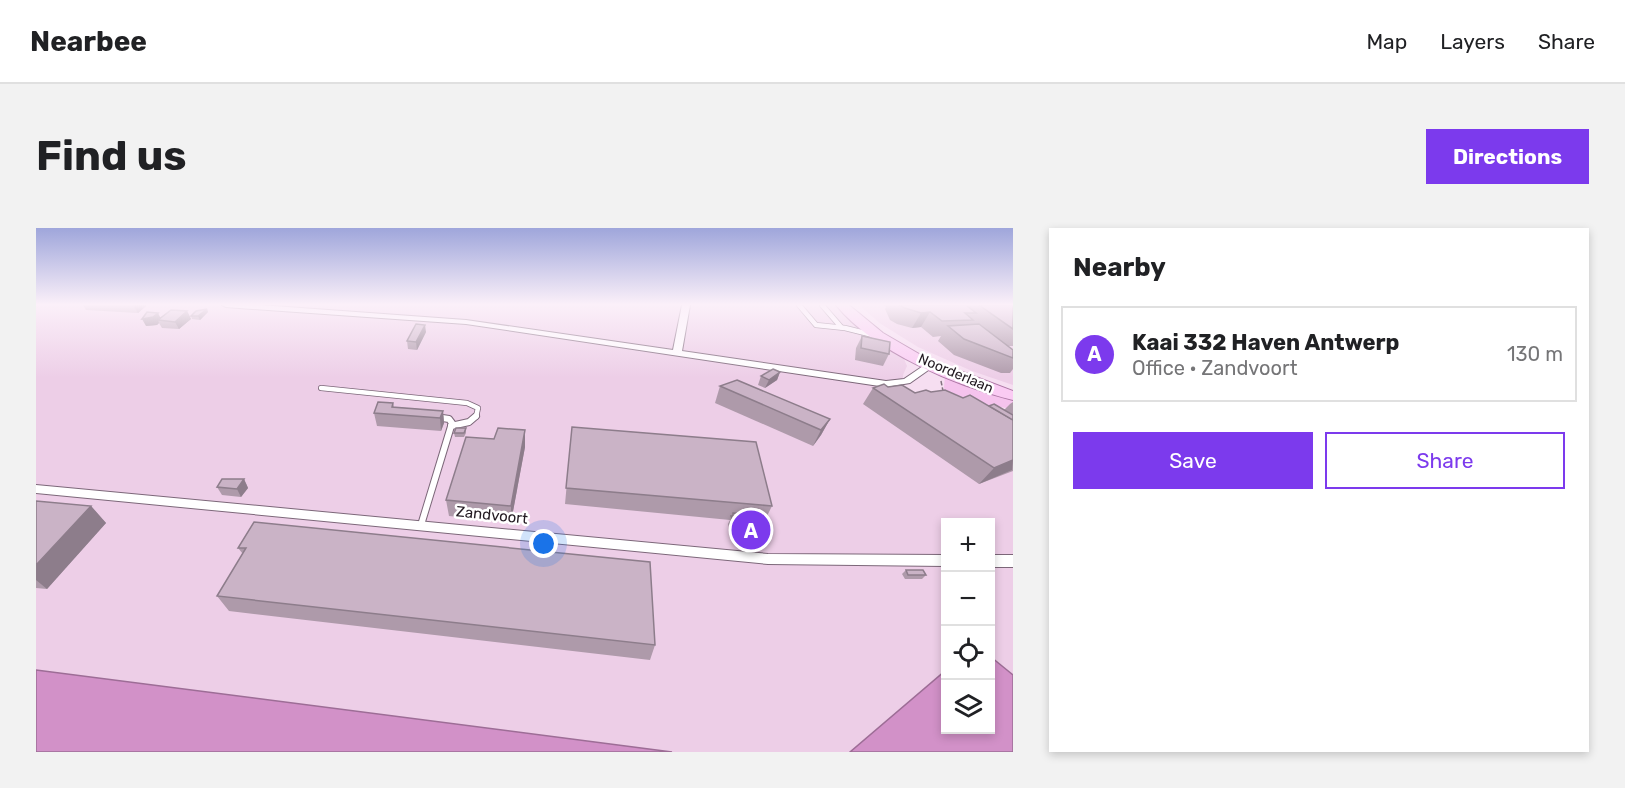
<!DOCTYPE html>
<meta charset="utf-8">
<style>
:root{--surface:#fff;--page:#f2f2f2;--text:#202124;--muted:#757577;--line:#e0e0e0;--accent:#7c3aed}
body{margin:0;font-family:Rubik,sans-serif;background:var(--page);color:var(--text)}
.controls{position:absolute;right:18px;bottom:18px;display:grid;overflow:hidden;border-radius:0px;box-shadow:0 3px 9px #0003}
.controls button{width:54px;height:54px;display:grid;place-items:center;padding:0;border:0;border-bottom:2px solid var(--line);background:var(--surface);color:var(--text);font:30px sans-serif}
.you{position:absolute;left:508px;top:316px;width:21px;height:21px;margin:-15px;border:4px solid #fff;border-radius:50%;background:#1a73e8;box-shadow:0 0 0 9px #1a73e833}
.badge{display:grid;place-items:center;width:39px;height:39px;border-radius:50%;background:var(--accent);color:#fff;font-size:20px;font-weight:700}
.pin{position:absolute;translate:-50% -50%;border:3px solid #fff;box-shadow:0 2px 6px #0006}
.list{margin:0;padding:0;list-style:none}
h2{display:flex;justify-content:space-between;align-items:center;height:78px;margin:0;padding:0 24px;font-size:26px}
h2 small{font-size:20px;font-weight:400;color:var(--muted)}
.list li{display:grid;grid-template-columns:39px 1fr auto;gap:18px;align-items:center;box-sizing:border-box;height:96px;margin:0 12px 12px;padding:0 12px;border:2px solid var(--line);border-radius:0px}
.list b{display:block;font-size:22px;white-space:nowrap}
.list p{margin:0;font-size:20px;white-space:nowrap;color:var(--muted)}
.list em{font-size:20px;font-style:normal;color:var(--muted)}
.actions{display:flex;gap:12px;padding:18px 24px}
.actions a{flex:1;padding:14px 0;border:2px solid var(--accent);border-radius:0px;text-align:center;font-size:21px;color:var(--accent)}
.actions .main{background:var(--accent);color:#fff}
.icon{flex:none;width:33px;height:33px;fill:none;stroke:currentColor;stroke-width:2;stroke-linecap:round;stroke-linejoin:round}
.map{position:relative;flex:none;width:977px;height:524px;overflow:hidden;border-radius:0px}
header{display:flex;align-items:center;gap:36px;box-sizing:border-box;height:84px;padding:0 30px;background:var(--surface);border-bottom:2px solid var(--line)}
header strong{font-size:28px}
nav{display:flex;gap:33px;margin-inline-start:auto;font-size:21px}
.intro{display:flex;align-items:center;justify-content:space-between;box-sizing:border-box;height:144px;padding:0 36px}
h1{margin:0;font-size:42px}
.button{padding:15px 27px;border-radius:0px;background:var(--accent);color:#fff;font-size:21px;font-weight:700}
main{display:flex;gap:36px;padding:0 36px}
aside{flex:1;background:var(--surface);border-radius:0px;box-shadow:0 3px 9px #0003}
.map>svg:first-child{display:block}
</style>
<header>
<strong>Nearbee</strong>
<nav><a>Map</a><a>Layers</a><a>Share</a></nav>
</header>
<div class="intro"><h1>Find us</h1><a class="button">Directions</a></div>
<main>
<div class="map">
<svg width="977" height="524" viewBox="0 0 977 524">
<rect width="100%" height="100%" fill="#f6def1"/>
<g fill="#edcee7">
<polygon points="0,77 799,77 813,90 868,131 871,138 867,147 869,168 977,185 977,447 955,429 954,295 909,295 909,443 814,524 636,524 0,442"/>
<polygon points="823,77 977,77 977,157 936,143 882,119 845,96"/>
</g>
<polygon fill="#f5c3ed" points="909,148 977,173 977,181 914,171 910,170 908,159"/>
<g fill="#d291c8" stroke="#9d6d96" stroke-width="1.5">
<polygon points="955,429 977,447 977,524 814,524 909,443 909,502 954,502"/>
<polygon points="0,442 636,524 0,524"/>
</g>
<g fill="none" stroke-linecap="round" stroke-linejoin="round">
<g stroke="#7c6779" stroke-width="6">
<g id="service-far1">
<polyline points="763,77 780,97 809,100 837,107"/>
<polyline points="786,77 805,99"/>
<polyline points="285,160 431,175 442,180 440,189"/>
</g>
</g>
<g stroke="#7c6779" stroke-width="8">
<g id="service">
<polyline points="415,198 433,194 440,188"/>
<polyline points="385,297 416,195 413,191 400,189"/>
</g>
</g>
<g stroke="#7c6779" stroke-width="2">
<g id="minor">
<polygon points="186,77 224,77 430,92 637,122 646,77 654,77 646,123 850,153 868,151 893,134 899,134 901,136 874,155 850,159 430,96 190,79"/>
<polygon points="0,257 732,326 909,327 909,338 732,336 0,265"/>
<rect x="954" y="327" width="23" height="12"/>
</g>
</g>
<g stroke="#ac77a4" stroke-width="2">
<path id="primary" d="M800,77h13l34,28 43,25 87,33v9c-57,-14 -139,-48 -177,-95z"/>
</g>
<polyline stroke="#82727f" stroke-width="1.5" stroke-dasharray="4.5 2" stroke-linecap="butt" points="905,153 907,163"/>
<use href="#service-far1" stroke="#fff" stroke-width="4.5"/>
<use href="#service" stroke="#fff" stroke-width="6"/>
<use href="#minor" fill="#fff" fill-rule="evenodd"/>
<use href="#primary" fill="#facbf3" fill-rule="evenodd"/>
</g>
<g fill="#ae9aaa">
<polygon points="47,77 110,77 110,78 102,85 50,82"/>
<polygon points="848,77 977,77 977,118 972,118 977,122 977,141 974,145 965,145 918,127 902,113 905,108 897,109 885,99 876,100 861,96 854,92 849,81 850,79"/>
<polygon points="171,81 172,84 164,92 156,91 155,88"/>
<polygon points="151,83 155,91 143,101 126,100 123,95 121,97 110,98 125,90"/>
<polygon points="390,104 381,122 372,121 371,113"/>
<polygon points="826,108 853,126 847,138 819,132 820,120"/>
<polygon points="744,144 741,152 729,160 722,157 725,148"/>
<polygon points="684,158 794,191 785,207 777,218 679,175"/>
<polygon points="852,159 879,165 895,164 927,170 968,182 974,176 977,174 977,243 943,256 827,176 837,160"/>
<polygon points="357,175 358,179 407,183 408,195 405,203 341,198 338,185"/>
<polygon points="536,199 736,278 728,294 733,301 728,309 695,305 692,296 694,292 529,276"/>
<polygon points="430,200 430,205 428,209 419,209 418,205"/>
<polygon points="489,202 489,219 475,294 413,288 410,272 458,211"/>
<polygon points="208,251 212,260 205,269 186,267 181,259"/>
<polygon points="0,273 55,278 70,295 11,361 0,360"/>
<polygon points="218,294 619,417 614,432 193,383 181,368 207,326 202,320"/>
<polygon points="870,342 890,347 886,351 869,351 866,346"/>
</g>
<g fill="#8d7d8b">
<polygon points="97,77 110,77 110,78 102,85"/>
<polygon points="171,81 172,84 164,92 162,88"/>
<polygon points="151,83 155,91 143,101 139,94"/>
<polygon points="894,84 885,99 876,100 885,85"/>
<polygon points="122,85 126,93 122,92 123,95 121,97 110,98 106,91"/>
<polygon points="389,97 390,104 381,122 380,114"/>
<polygon points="744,144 741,152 729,160 733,152"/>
<polygon points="407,183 408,195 405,203 404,190"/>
<polygon points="794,191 785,207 777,218 785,202"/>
<polygon points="489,202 489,219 475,294 475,278"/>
<polygon points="977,232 976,242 943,256 958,240"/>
<polygon points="208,251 212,260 205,269 201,261"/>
<polygon points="55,278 70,295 11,361 0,352 0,337"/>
</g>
<g fill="#cab3c6" stroke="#8d7d8b" stroke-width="1.5">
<polygon points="863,77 930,77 940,85 929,85 937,92 906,93 894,84 885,85 869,80"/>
<polygon points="943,77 977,77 977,101"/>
<polygon points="171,81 162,88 155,88 160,83"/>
<polygon points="135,82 151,83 139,94 122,92"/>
<polygon points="111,84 122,85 117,89 106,91"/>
<polygon points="380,96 389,97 380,114 371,113"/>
<polygon points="943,96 977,122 977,130 928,111 912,98"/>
<polygon points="826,108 854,114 853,126 825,120"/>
<polygon points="737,141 744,144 733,152 725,148"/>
<polygon points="701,152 794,191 785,202 684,158"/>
<polygon points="848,156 852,159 866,157 879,165 890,162 895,164 909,162 927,170 934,167 977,192 977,232 958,240 837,160"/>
<polygon points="342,174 357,175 356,179 407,183 404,190 338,185"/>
<polygon points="958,176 977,187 977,192 953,178"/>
<polygon points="536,199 720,214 736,278 530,260"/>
<polygon points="420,200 430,200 428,205 418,205"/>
<polygon points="462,200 489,202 475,278 410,272 430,209 458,211"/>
<polygon points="186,251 208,251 201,261 181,259"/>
<polygon points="0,273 55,278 0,337"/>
<polygon points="697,285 725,287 726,294 731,295 733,301 699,297 695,288 697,288"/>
<polygon points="218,294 614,334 619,417 181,368 210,320 202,320"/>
<polygon points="870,342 887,342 890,347 872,347"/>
</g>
<linearGradient id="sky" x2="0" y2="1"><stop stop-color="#9fa6db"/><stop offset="0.51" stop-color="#fbf0f9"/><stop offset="1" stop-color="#fbf0f9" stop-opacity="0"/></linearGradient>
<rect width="977" height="150" fill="url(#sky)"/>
<g text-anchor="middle" stroke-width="5" stroke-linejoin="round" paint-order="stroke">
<g font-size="14" fill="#221a21" stroke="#fff">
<text transform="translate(920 145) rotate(23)" y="5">Noorderlaan</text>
</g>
<g font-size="15" fill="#221a21" stroke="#fff">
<text transform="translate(456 287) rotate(6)" y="5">Zandvoort</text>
</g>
</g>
</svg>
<div class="controls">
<button>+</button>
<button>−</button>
<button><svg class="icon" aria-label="locate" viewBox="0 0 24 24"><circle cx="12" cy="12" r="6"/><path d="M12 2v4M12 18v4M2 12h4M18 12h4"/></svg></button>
<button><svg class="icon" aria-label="layers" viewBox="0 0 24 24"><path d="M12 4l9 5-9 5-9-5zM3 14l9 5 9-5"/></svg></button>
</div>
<div class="you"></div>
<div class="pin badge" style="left:715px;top:302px">A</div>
</div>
<aside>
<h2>Nearby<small></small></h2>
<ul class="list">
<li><span class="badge">A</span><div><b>Kaai 332 Haven Antwerp</b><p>Office · Zandvoort</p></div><em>130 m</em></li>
</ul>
<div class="actions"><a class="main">Save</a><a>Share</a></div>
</aside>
</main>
